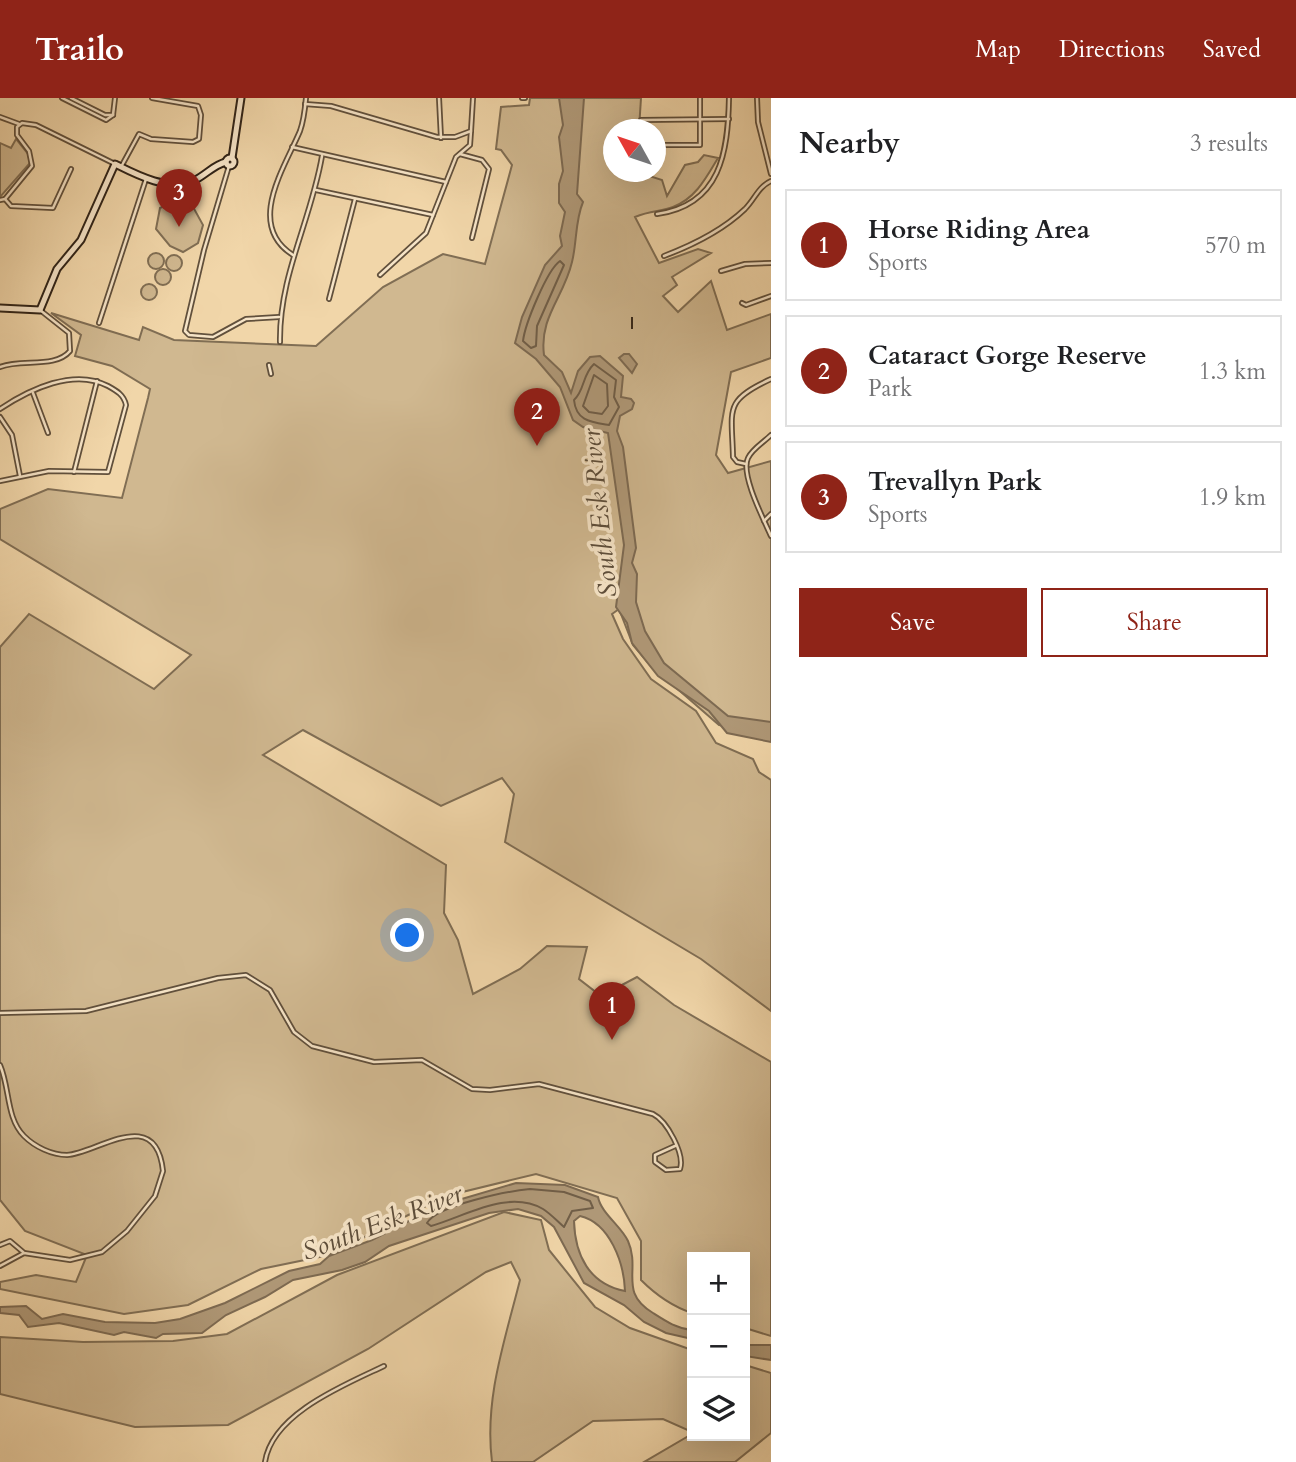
<!DOCTYPE html>
<meta charset="utf-8">
<style>
:root{--surface:#fff;--page:#f6f6f6;--text:#202124;--muted:#757577;--line:#e0e0e0;--accent:#8f2418}
body{margin:0;font-family:Cardo,serif;background:var(--page);color:var(--text)}
.controls{position:absolute;right:21px;bottom:21px;display:grid;overflow:hidden;border-radius:0px;box-shadow:0 7px 28px #0002}
.controls button{width:63px;height:63px;display:grid;place-items:center;padding:0;border:0;border-bottom:2px solid var(--line);background:var(--surface);color:var(--text);font:35px sans-serif}
.compass{position:absolute;left:603px;top:21px;width:63px;height:63px;border-radius:50%;background:var(--surface);box-shadow:0 7px 28px #0002;rotate:310deg}
.you{position:absolute;left:408px;top:838px;width:24px;height:24px;margin:-18px;border:5px solid #fff;border-radius:50%;background:#1a73e8;box-shadow:0 0 0 10px #1a73e833}
.badge{display:grid;place-items:center;width:46px;height:46px;border-radius:50%;background:var(--accent);color:#fff;font-size:23px;font-weight:700}
.pin{position:absolute;translate:-50% -58px;filter:drop-shadow(0 2px 4px #0008)}
.pin::after{content:'';position:absolute;top:37px;width:24px;height:21px;background:inherit;clip-path:polygon(0 0,100% 0,50% 100%)}
.list{margin:0;padding:0;list-style:none}
h2{display:flex;justify-content:space-between;align-items:center;height:91px;margin:0;padding:0 28px;font-size:30px}
h2 small{font-size:23px;font-weight:400;color:var(--muted)}
.list li{display:grid;grid-template-columns:46px 1fr auto;gap:21px;align-items:center;box-sizing:border-box;height:112px;margin:0 14px 14px;padding:0 14px;border:2px solid var(--line);border-radius:0px}
.list b{display:block;font-size:26px;white-space:nowrap}
.list p{margin:0;font-size:23px;white-space:nowrap;color:var(--muted)}
.list em{font-size:23px;font-style:normal;color:var(--muted)}
.actions{display:flex;gap:14px;padding:21px 28px}
.actions a{flex:1;padding:16px 0;border:2px solid var(--accent);border-radius:0px;text-align:center;font-size:24px;color:var(--accent)}
.actions .main{background:var(--accent);color:#fff}
.icon{flex:none;width:38px;height:38px;fill:none;stroke:currentColor;stroke-width:2;stroke-linecap:round;stroke-linejoin:round}
.map{position:relative;flex:none;width:771px;height:1364px;overflow:hidden}
header{display:flex;align-items:center;gap:42px;box-sizing:border-box;height:98px;padding:0 35px;background:var(--accent);color:#fff}
header strong{font-size:33px}
nav{display:flex;gap:38px;margin-inline-start:auto;font-size:24px}
main{display:flex}
aside{flex:1;background:var(--surface)}
.map>svg:first-child{display:block}
</style>
<header>
<strong>Trailo</strong>
<nav><a>Map</a><a>Directions</a><a>Saved</a></nav>
</header>
<main>
<div class="map">
<svg width="771" height="1364" viewBox="0 0 771 1364">
<rect width="100%" height="100%" fill="#f1d6a9"/>
<filter id="stains"><feTurbulence type="fractalNoise" baseFrequency=".00286" numOctaves="4"/><feColorMatrix values="0 0 0 0 .2 0 0 0 0 .09 0 0 0 0 .02 0 0 0 .5 -.17"/></filter>
<radialGradient id="worn" r=".72"><stop offset=".6" stop-color="#630" stop-opacity="0"/><stop offset="1" stop-color="#630" stop-opacity=".3"/></radialGradient>
<g fill="#d0b890" stroke="#806e54" stroke-width="2">
<path d="M530,0h111l-2,31 -25,1v42h23l25,8 5,16 18,-31 13,-3 6,-7 14,3c-12,20 -22,40 -45,49 -12,5 -22,3 -38,10l24,46 39,-14 13,4 -39,24 5,8 -14,11 15,16 33,-31 16,49 44,-16v44l-40,14 -15,83 12,18 43,-12v271l-52,-7 -69,-60 -17,-20 -14,-36 -7,5 11,25 28,40 45,32 20,32 37,16 6,13 12,8v231l-70,-52 -196,-117 9,-48 -12,-16 -61,28 -138,-76 -40,25 183,110 -2,48 14,27 15,54 47,-25 27,-23 40,1 -8,32 22,17 36,-19 37,28 97,57v274l-26,-8v-71h-53v56c-21,-7 -36,-18 -51,-33v-39l-24,-43 -81,-24 -90,22 -117,59 -68,14 -73,36 -64,9 -124,-25v-7l36,-7 40,7 11,-27 -62,-24 -25,-31v-553l29,-33 125,75 37,-34 -191,-116v-30l48,-20 74,9 26,-100 2,-9 -38,-23 -37,-10 6,-21 -30,-22 88,27 4,-13 31,13 142,6 67,-59 60,-33 42,10 27,-99 -11,-15 -5,-1 5,-42 28,-2z"/>
<polygon points="16,41 28,56 30,65 0,99 0,45 11,50"/>
<polygon points="176,102 192,107 203,127 198,145 183,154 170,148 156,131 160,110"/>
<circle cx="156" cy="163" r="8"/>
<circle cx="174" cy="165" r="8"/>
<circle cx="163" cy="179" r="8"/>
<circle cx="149" cy="194" r="8"/>
<path d="M504,1114l37,8 8,30 46,57 35,21 62,22v82l-29,-13 -70,2 -60,41h-41c-8,-63 13,-122 28,-182l-9,-18 -25,10 -118,77 -140,76 -93,2 -135,-33v-57l83,5 90,-1 54,-7 110,-59z"/>
<polygon points="745,1267 771,1275 771,1335 735,1364 644,1364 692,1336 745,1338"/>
</g>
<g fill="#b09978" stroke="#7d6a52" stroke-width="2" fill-rule="evenodd">
<path d="M559,0h25l-7,96 6,8c-8,19 -6,40 -11,60 -8,35 -33,55 -28,93l18,17 9,21 7,-22 12,-14 10,-1 23,20 -2,21 10,2 3,4 -2,6 -12,7 -3,15 6,16 13,101 -4,15 5,11 -1,28 9,29 19,32 64,53 43,6v20l-44,-9 -18,-22 -51,-35 -26,-33 -5,-20 -11,-16 8,-62 -16,-112 -25,-6 -10,-7 -13,-33 -24,-28 -21,-16 7,-26 23,-52 17,-19 -2,-10 5,-24 -6,-9v-19l4,-13 -4,-34 4,-12z"/>
<polygon points="624,256 629,256 637,266 632,275 619,260"/>
<path d="M516,1085l49,2 33,12c3,16 23,29 30,44 13,29 -10,51 25,72 14,9 23,15 39,17v9l-26,-6 -22,-11 -20,-17 -40,-22 -30,-56 -13,-11 -23,-7 -29,4 -100,33 -24,16 -23,8 -49,10 -28,17 -39,18 -24,18 -39,1 -7,4 -32,-6 -10,3 -55,-12 -31,4 -9,-12 -19,-2v-6l26,-1 16,13 21,-5 42,8 50,1 25,-4 45,-16 64,-32 31,-7 9,-8 43,-16 66,-34zM580,1118c30,7 44,47 45,75 -36,-7 -50,-36 -51,-70z"/>
<polygon points="745,1247 771,1247 771,1262 745,1258"/>
</g>
<g fill="none" stroke-linecap="round" stroke-linejoin="round">
<g stroke="#705e48" stroke-width="2">
<path d="M560,163l4,4 -27,61 -1,20 -5,2 -8,-7c2,-17 24,-71 37,-80z"/>
<path d="M594,266l22,16 -2,17 5,10 -10,18c-18,-3 -33,-4 -35,-25 11,-10 8,-25 20,-36z"/>
<polygon points="594,277 607,286 608,308 602,316 589,314 583,308"/>
<path d="M530,1091l34,3 26,9 3,7 -21,3 -8,16c-6,-5 -13,-13 -21,-18 -35,-20 -77,7 -112,17l-4,-3c10,-18 82,-32 103,-34z"/>
</g>
<g stroke="#61503c" stroke-width="6">
<g id="street">
<polyline points="62,0 106,22 113,17"/>
<polyline points="71,0 105,17 113,17"/>
<polyline points="439,0 441,40"/>
<polyline points="522,0 525,0"/>
<polyline points="757,0 758,24 771,76"/>
<polyline points="305,6 331,8 437,39 455,39 471,33 473,0"/>
<polyline points="113,17 115,0"/>
<polyline points="0,19 19,26"/>
<polyline points="641,22 729,21"/>
<polyline points="661,47 700,47 700,0"/>
<polyline points="292,49 446,84"/>
<polyline points="460,56 482,62 489,71 472,140"/>
<polyline points="229,68 204,152 185,233 189,237 213,239 246,221 279,219"/>
<polyline points="121,69 139,36 151,41 193,44 199,41 201,17 198,8 152,0"/>
<polyline points="316,92 433,117"/>
<polyline points="5,101 32,68 29,53 17,37 17,29 22,25 36,27 115,66"/>
<polyline points="0,102 5,101 11,108 53,110 71,71"/>
<path d="M657,116c64,-9 71,-62 72,-116"/>
<path d="M293,157c-48,-30 -8,-88 7,-124 4,-11 5,-22 6,-33"/>
<path d="M664,158c29,-11 58,-25 81,-47 10,-10 13,-22 26,-28"/>
<polyline points="721,173 745,166 771,165"/>
<polyline points="380,177 426,135 456,59 470,47 471,33"/>
<polyline points="329,201 355,101"/>
<polyline points="742,205 746,207 771,198"/>
<polyline points="99,225 146,81"/>
<path d="M280,244c-1,-67 31,-121 42,-186"/>
<polyline points="269,267 271,276"/>
<path d="M0,269c21,-9 55,2 70,-16l-1,-18 -29,-23"/>
<polyline points="33,295 48,335"/>
<path d="M0,311c30,-20 74,-41 108,-23 9,5 16,9 18,19l-18,67 -59,-1 -49,10"/>
<polyline points="0,319 12,337 20,378"/>
<path d="M771,337c-7,7 -19,14 -23,23 -8,16 16,62 23,78"/>
<path d="M746,366l-9,-2 -4,-5c-1,-48 -10,-56 38,-78"/>
<polyline points="74,374 97,283"/>
<polyline points="764,423 771,416"/>
<path d="M0,915l86,-2 132,-33 28,-3 24,15 24,42 18,14 62,16 48,-2 50,29 18,1 49,-6 114,30c14,7 32,40 27,55l-14,1 -11,-8v-7l20,-9"/>
<path d="M0,967c10,23 6,53 24,71 11,11 28,19 43,19 29,-1 89,-51 96,16l-8,25 -28,35 -25,21 -32,8 -46,-7 -24,13"/>
<polyline points="0,1147 10,1143 23,1154"/>
<path d="M265,1364c7,-48 79,-77 119,-96"/>
</g>
</g>
<g stroke="#312418" stroke-width="9">
<g id="secondary">
<polyline points="232,60 241,0"/>
<circle cx="230" cy="64" r="4"/>
<path d="M0,210l40,2 17,-41 24,-29 34,-76c22,11 52,27 78,17 12,-5 20,-16 33,-19"/>
</g>
</g>
<use href="#street" stroke="#f6e4c7" stroke-width="2.5"/>
<use href="#secondary" stroke="#f6e4c7" stroke-width="5"/>
<polyline stroke="#312418" stroke-width="2" stroke-dasharray="12 12" stroke-linecap="butt" points="632,231 632,217"/>
</g>
<g text-anchor="middle" stroke-width="7" stroke-linejoin="round" paint-order="stroke">
<g font-size="26" font-style="italic" fill="#5d4d3a" stroke="#f6e4c7">
<text transform="translate(599 415) rotate(-96)" y="9">South Esk River</text>
<text transform="translate(382 1124) rotate(-21)" y="9">South Esk River</text>
</g>
</g>
<rect width="100%" height="100%" filter="url(#stains)"/>
<rect width="100%" height="100%" fill="url(#worn)"/>
</svg>
<div class="controls">
<button>+</button>
<button>−</button>
<button><svg class="icon" aria-label="layers" viewBox="0 0 24 24"><path d="M12 4l9 5-9 5-9-5zM3 14l9 5 9-5"/></svg></button>
</div>
<svg class="compass" viewBox="-18 -18 36 36"><path d="M0-13l5 13h-10z" fill="#e53935"/><path d="M0 13l5-13h-10z" fill="#757577"/></svg>
<div class="you"></div>
<div class="pin badge" style="left:612px;top:942px">1</div>
<div class="pin badge" style="left:537px;top:348px">2</div>
<div class="pin badge" style="left:179px;top:129px">3</div>
</div>
<aside>
<h2>Nearby<small>3 results</small></h2>
<ul class="list">
<li><span class="badge">1</span><div><b>Horse Riding Area</b><p>Sports</p></div><em>570 m</em></li>
<li><span class="badge">2</span><div><b>Cataract Gorge Reserve</b><p>Park</p></div><em>1.3 km</em></li>
<li><span class="badge">3</span><div><b>Trevallyn Park</b><p>Sports</p></div><em>1.9 km</em></li>
</ul>
<div class="actions"><a class="main">Save</a><a>Share</a></div>
</aside>
</main>
